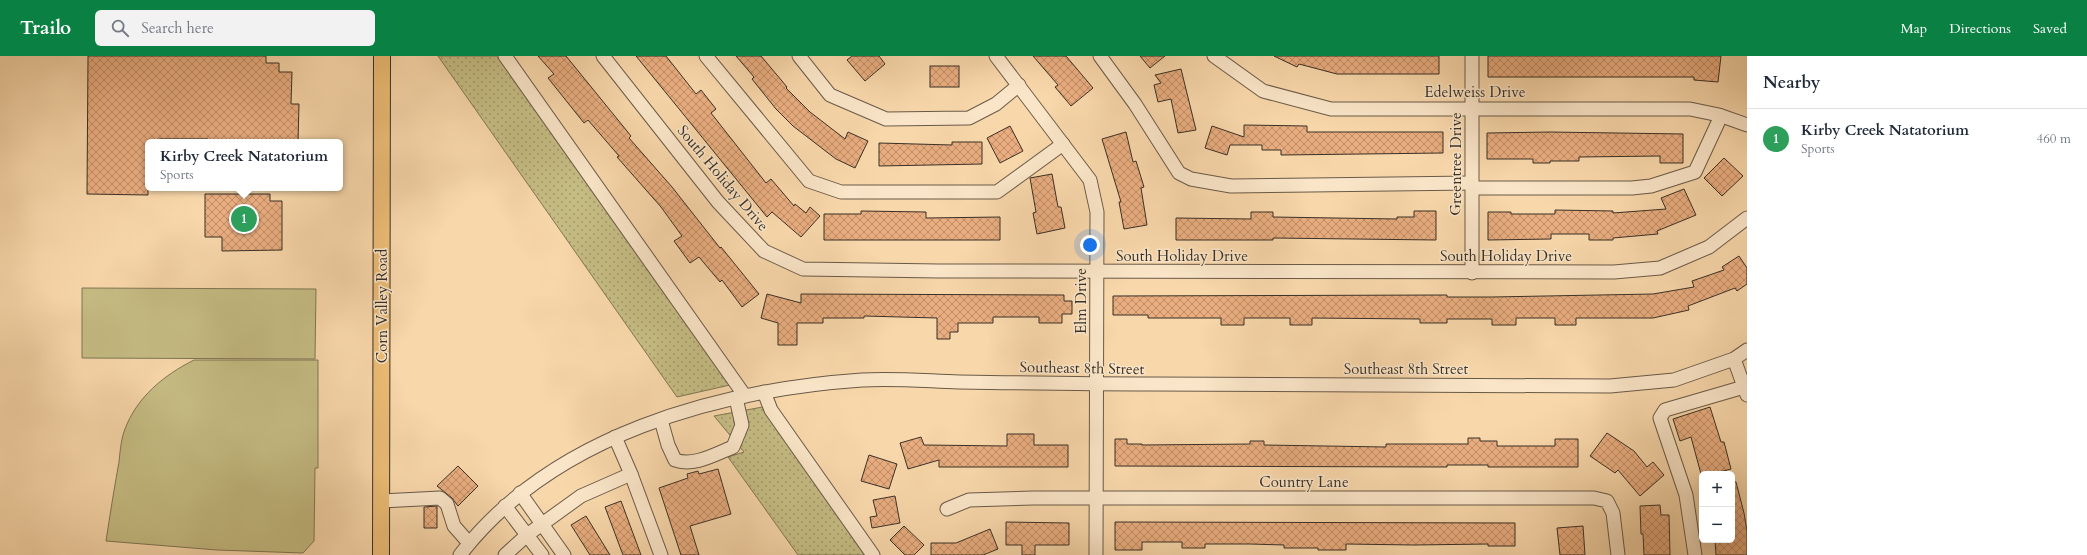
<!DOCTYPE html>
<meta charset="utf-8">
<style>
:root{--surface:#fff;--page:#f2f2f3;--text:#1f2937;--muted:#747a83;--line:#e0e1e3;--accent:#0b8043}
body{margin:0;font-family:Cardo,serif;background:var(--page);color:var(--text)}
.controls{position:absolute;right:12px;bottom:12px;display:grid;overflow:hidden;border-radius:6px;box-shadow:0 4px 16px #0002}
.controls button{width:36px;height:36px;display:grid;place-items:center;padding:0;border:0;border-bottom:1px solid var(--line);background:var(--surface);color:var(--text);font:20px sans-serif}
.you{position:absolute;left:1090px;top:189px;width:14px;height:14px;margin:-10px;border:3px solid #fff;border-radius:50%;background:#1a73e8;box-shadow:0 0 0 6px #1a73e833}
.badge{display:grid;place-items:center;width:26px;height:26px;border-radius:50%;background:var(--accent);color:#fff;font-size:13px;font-weight:700}
.pin{position:absolute;translate:-50% -50%;border:2px solid #fff;box-shadow:0 1px 4px #0006}
.popup{position:absolute;left:145px;top:83px;width:198px;height:52px;box-sizing:border-box;display:grid;place-content:center;border-radius:6px;background:var(--surface);filter:drop-shadow(0 1px 3px #0005);font-size:13px;white-space:nowrap;color:var(--muted)}
.popup b{font-size:15px;color:var(--text)}
.popup::after{content:'';position:absolute;left:50%;top:100%;margin-left:-8px;border:8px solid transparent;border-top-color:var(--surface)}
.list{margin:0;padding:0;list-style:none}
h2{display:flex;justify-content:space-between;align-items:center;height:52px;margin:0;padding:0 16px;font-size:17px}
h2 small{font-size:13px;font-weight:400;color:var(--muted)}
.list li{display:grid;grid-template-columns:26px 1fr auto;gap:12px;align-items:center;box-sizing:border-box;height:60px;padding:0 16px;border-top:1px solid var(--line)}
.list b{display:block;font-size:15px;white-space:nowrap}
.list p{margin:0;font-size:13px;white-space:nowrap;color:var(--muted)}
.list em{font-size:13px;font-style:normal;color:var(--muted)}
.icon{flex:none;width:22px;height:22px;fill:none;stroke:currentColor;stroke-width:2;stroke-linecap:round;stroke-linejoin:round}
.map{position:relative;flex:none;width:1747px;height:499px;overflow:hidden}
header{display:flex;align-items:center;gap:24px;box-sizing:border-box;height:56px;padding:0 20px;background:var(--accent);color:#fff}
header strong{font-size:19px}
nav{display:flex;gap:22px;margin-inline-start:auto;font-size:14px}
.search{width:280px;height:36px;background:var(--page);display:flex;align-items:center;gap:10px;box-sizing:border-box;padding:0 14px;border-radius:6px;color:var(--muted);font-size:15px}
main{display:flex}
aside{flex:1;background:var(--surface)}
.map>svg:first-child{display:block}
</style>
<header>
<strong>Trailo</strong>
<div class="search"><svg class="icon" aria-label="search" viewBox="0 0 24 24"><circle cx="10" cy="10" r="6"/><path d="M15 15l6 6"/></svg>Search here</div>
<nav><a>Map</a><a>Directions</a><a>Saved</a></nav>
</header>
<main>
<div class="map">
<svg width="1747" height="499" viewBox="0 0 1747 499">
<defs>
<pattern id="grass-dots" width="8" height="8" patternUnits="userSpaceOnUse"><rect width="8" height="8" fill="#c5bc83"/><path d="M2 2h.1M6 6h.1" fill="none" stroke="#a1996b" stroke-width="1.8" stroke-linecap="round"/></pattern>
<pattern id="building-cross-hatch" width="8" height="8" patternUnits="userSpaceOnUse"><rect width="8" height="8" fill="#e9ad7f"/><path d="M0 0l8 8M0 8l8-8" fill="none" stroke="#be8d68"/></pattern>
</defs>
<rect width="100%" height="100%" fill="#f8d7aa"/>
<filter id="stains"><feTurbulence type="fractalNoise" baseFrequency=".005" numOctaves="4"/><feColorMatrix values="0 0 0 0 .2 0 0 0 0 .09 0 0 0 0 .02 0 0 0 .5 -.17"/></filter>
<radialGradient id="worn" r=".72"><stop offset=".6" stop-color="#630" stop-opacity="0"/><stop offset="1" stop-color="#630" stop-opacity=".3"/></radialGradient>
<g fill="url(#grass-dots)" stroke="#7f7655">
<polygon points="438,0 510,0 743,326 677,341"/>
<polygon points="768,350 876,499 798,499 728,401 744,396 714,360"/>
</g>
<g fill="#c5bc83" stroke="#7f7655">
<polygon points="82,232 316,233 315,303 82,302"/>
<path d="M194,304h124v108h-3l-1,73 -11,12 -86,-3 -111,-9c4,-26 8,-52 13,-79 1,-10 2,-23 6,-33 12,-32 39,-54 69,-69z"/>
</g>
<g fill="url(#building-cross-hatch)" stroke="#393027">
<polygon points="88,0 266,0 266,7 279,7 279,16 292,16 291,48 299,48 298,86 211,86 208,83 159,83 156,86 148,86 148,139 87,138"/>
<polygon points="538,0 566,0 631,80 629,82 672,131 720,192 721,191 759,238 742,251 722,224 720,226 699,201 690,207 674,185 682,180 661,151 617,101 619,100 588,64 584,67 548,22 554,18"/>
<polygon points="636,0 666,0 696,38 701,34 716,53 711,57 766,127 771,123 794,150 795,148 806,157 810,151 820,160 801,181 772,156 767,161"/>
<polygon points="736,0 761,0 787,31 786,32 810,56 845,83 848,76 868,85 855,112 836,103 793,70 776,53 752,23 754,21"/>
<polygon points="852,0 879,0 885,8 865,25 847,4"/>
<polygon points="1033,0 1066,0 1093,32 1071,50 1055,31 1058,29"/>
<polygon points="1140,0 1165,0 1150,12"/>
<polygon points="1274,0 1439,0 1439,18 1337,18 1299,8 1297,11"/>
<polygon points="1488,0 1721,0 1718,26 1694,24 1694,21 1488,21"/>
<rect x="930" y="10" width="29" height="21"/>
<polygon points="1181,13 1196,74 1178,77 1171,43 1158,46 1154,29 1161,27 1155,19"/>
<polygon points="1244,69 1307,70 1307,76 1443,76 1443,97 1281,99 1281,94 1262,94 1262,89 1230,89 1227,99 1205,92 1212,70 1244,81"/>
<polygon points="1010,70 1023,95 1000,107 987,82"/>
<polygon points="1126,76 1133,106 1136,105 1144,131 1141,132 1147,169 1124,173 1119,146 1121,146 1102,83"/>
<polygon points="1550,76 1683,78 1683,107 1660,107 1660,100 1579,101 1579,105 1550,105 1550,107 1533,107 1533,103 1487,103 1487,77"/>
<polygon points="952,86 982,86 982,108 879,110 879,87 952,89"/>
<polygon points="1724,102 1743,120 1722,140 1704,122"/>
<polygon points="1052,118 1058,151 1061,151 1065,172 1037,178 1033,157 1036,156 1030,122"/>
<polygon points="1684,133 1696,159 1657,175 1658,178 1613,182 1613,184 1589,184 1589,178 1551,178 1551,183 1488,184 1488,156 1511,156 1511,158 1555,158 1555,154 1613,155 1613,157 1666,153 1661,142"/>
<polygon points="205,138 270,138 270,145 282,145 282,194 222,195 222,181 205,181"/>
<polygon points="861,155 926,156 926,162 1000,161 1000,184 824,184 824,158 861,158"/>
<polygon points="1414,155 1436,155 1436,184 1273,182 1273,184 1176,184 1176,162 1251,163 1251,156 1273,156 1273,161 1397,163 1397,161 1414,161"/>
<polygon points="1739,200 1747,212 1747,228 1737,235 1735,232 1688,250 1689,254 1653,262 1576,262 1576,269 1555,269 1555,262 1516,262 1516,269 1492,269 1492,263 1447,263 1447,267 1420,267 1420,263 1312,262 1312,269 1290,269 1290,262 1244,262 1244,269 1221,269 1221,262 1148,262 1148,259 1113,259 1113,240 1447,239 1447,241 1492,241 1653,238 1694,231 1692,225 1724,214 1722,211"/>
<polygon points="767,238 801,247 801,238 1064,239 1064,245 1072,245 1072,258 1062,258 1062,267 1039,267 1039,261 993,261 993,267 958,267 958,276 950,276 950,283 937,283 937,262 864,260 864,262 823,262 823,267 797,267 797,289 778,289 778,267 761,262"/>
<polygon points="1710,351 1721,386 1724,386 1731,413 1711,418 1701,418 1691,381 1680,385 1673,363"/>
<polygon points="1607,377 1634,395 1647,411 1653,406 1664,419 1640,440 1618,414 1615,417 1590,400"/>
<polygon points="1007,378 1034,378 1034,389 1068,389 1068,411 939,411 939,404 908,413 900,387 921,381 924,389 1007,390"/>
<polygon points="1468,382 1480,382 1480,385 1497,385 1497,390 1555,390 1555,383 1578,383 1578,411 1488,411 1488,409 1447,409 1447,411 1115,410 1115,383 1127,383 1127,388 1142,388 1142,389 1250,388 1250,385 1264,385 1264,389 1386,391 1386,388 1468,388"/>
<polygon points="869,399 897,408 889,433 861,425"/>
<polygon points="458,410 478,430 458,450 452,442 437,430"/>
<polygon points="718,413 731,458 690,470 699,499 681,499 659,432 688,422 687,418 698,415 699,418"/>
<polygon points="1732,426 1736,426 1744,457 1747,475 1747,499 1716,499 1715,484 1732,484"/>
<polygon points="895,440 900,467 872,472 870,461 877,460 873,444"/>
<polygon points="621,445 641,499 623,499 605,451"/>
<polygon points="1660,449 1661,459 1669,459 1670,499 1644,499 1643,478 1641,478 1640,450"/>
<polygon points="437,450 437,472 424,472 424,451"/>
<polygon points="586,460 610,499 590,499 571,469"/>
<polygon points="1006,466 1069,467 1069,489 1035,489 1035,499 1022,499 1022,489 1006,489"/>
<polygon points="1115,466 1515,467 1515,490 1488,490 1488,488 1414,489 1346,488 1346,494 1318,494 1318,492 1284,492 1284,489 1250,488 1205,488 1205,492 1182,492 1182,486 1142,486 1142,494 1115,494"/>
<polygon points="904,470 924,489 914,499 905,499 890,484"/>
<polygon points="1583,470 1585,499 1560,499 1557,472"/>
<polygon points="990,473 998,493 983,499 931,499 931,487 956,487"/>
</g>
<g fill="none" stroke-linecap="round" stroke-linejoin="round">
<g stroke="#695a48" stroke-width="15">
<g id="minor">
<polyline points="505,0 745,340"/>
<polyline points="603,0 718,146 764,195 803,213 939,215 1614,216 1660,212 1709,191 1747,162"/>
<polyline points="706,0 809,125 841,136 997,136 1063,88"/>
<polyline points="799,0 830,39 886,63 969,62 996,48 1019,29"/>
<polyline points="996,0 1090,124 1097,156 1096,499"/>
<polyline points="1100,0 1135,48 1179,117 1191,123 1231,130 1472,127"/>
<polyline points="1214,0 1263,35 1331,53 1690,53 1719,59 1747,69"/>
<polyline points="1472,132 1632,132 1651,130 1695,116 1721,60"/>
<polyline points="1472,217 1472,0"/>
<polyline points="1734,303 1747,339"/>
<polyline points="764,336 771,354 873,499"/>
<path d="M661,364l7,25 7,15c18,7 41,-6 58,-13l9,-22 -6,-27"/>
<polyline points="631,418 661,499"/>
<polyline points="520,437 564,499"/>
<polyline points="381,445 440,442 447,448 454,470 469,487"/>
<polyline points="505,450 542,499"/>
<polyline points="947,453 969,444 1033,442 1594,442 1607,445 1613,457 1618,499"/>
<path d="M460,499c92,-120 258,-165 402,-175 32,-2 65,1 97,2 64,1 128,2 193,2 152,1 305,1 458,2l64,-6 60,-21 13,-9"/>
<polyline points="505,499 527,479 581,440 631,418 615,381"/>
<polyline points="1695,499 1686,439 1660,362 1665,354 1744,331"/>
</g>
</g>
<g stroke="#393027" stroke-width="18">
<polyline id="major" points="381,499 382,0"/>
</g>
<use href="#minor" stroke="#fae5c8" stroke-width="13"/>
<use href="#major" stroke="#ecbc75" stroke-width="16"/>
</g>
<g text-anchor="middle" stroke-width="3" stroke-linejoin="round" paint-order="stroke">
<g font-size="15" fill="#393027" stroke="#fae5c8">
<text x="1475" y="41">Edelweiss Drive</text>
<text transform="translate(1456 108) rotate(-90)" y="5">Greentree Drive</text>
<text transform="translate(723 122) rotate(50)" y="5">South Holiday Drive</text>
<text x="1182" y="205">South Holiday Drive</text>
<text x="1506" y="205">South Holiday Drive</text>
<text transform="translate(1081 245) rotate(-90)" y="5">Elm Drive</text>
<text transform="translate(382 250) rotate(-90)" y="5">Corn Valley Road</text>
<text transform="translate(1082 312) rotate(1)" y="5">Southeast 8th Street</text>
<text x="1406" y="318">Southeast 8th Street</text>
<text x="1304" y="431">Country Lane</text>
</g>
</g>
<rect width="100%" height="100%" filter="url(#stains)"/>
<rect width="100%" height="100%" fill="url(#worn)"/>
</svg>
<div class="controls">
<button>+</button>
<button>−</button>
</div>
<div class="you"></div>
<div class="pin badge" style="left:244px;top:163px;background:#2e9e5b">1</div>
<div class="popup"><b>Kirby Creek Natatorium</b>Sports</div>
</div>
<aside>
<h2>Nearby<small></small></h2>
<ul class="list">
<li><span class="badge" style="background:#2e9e5b">1</span><div><b>Kirby Creek Natatorium</b><p>Sports</p></div><em>460 m</em></li>
</ul>
</aside>
</main>
